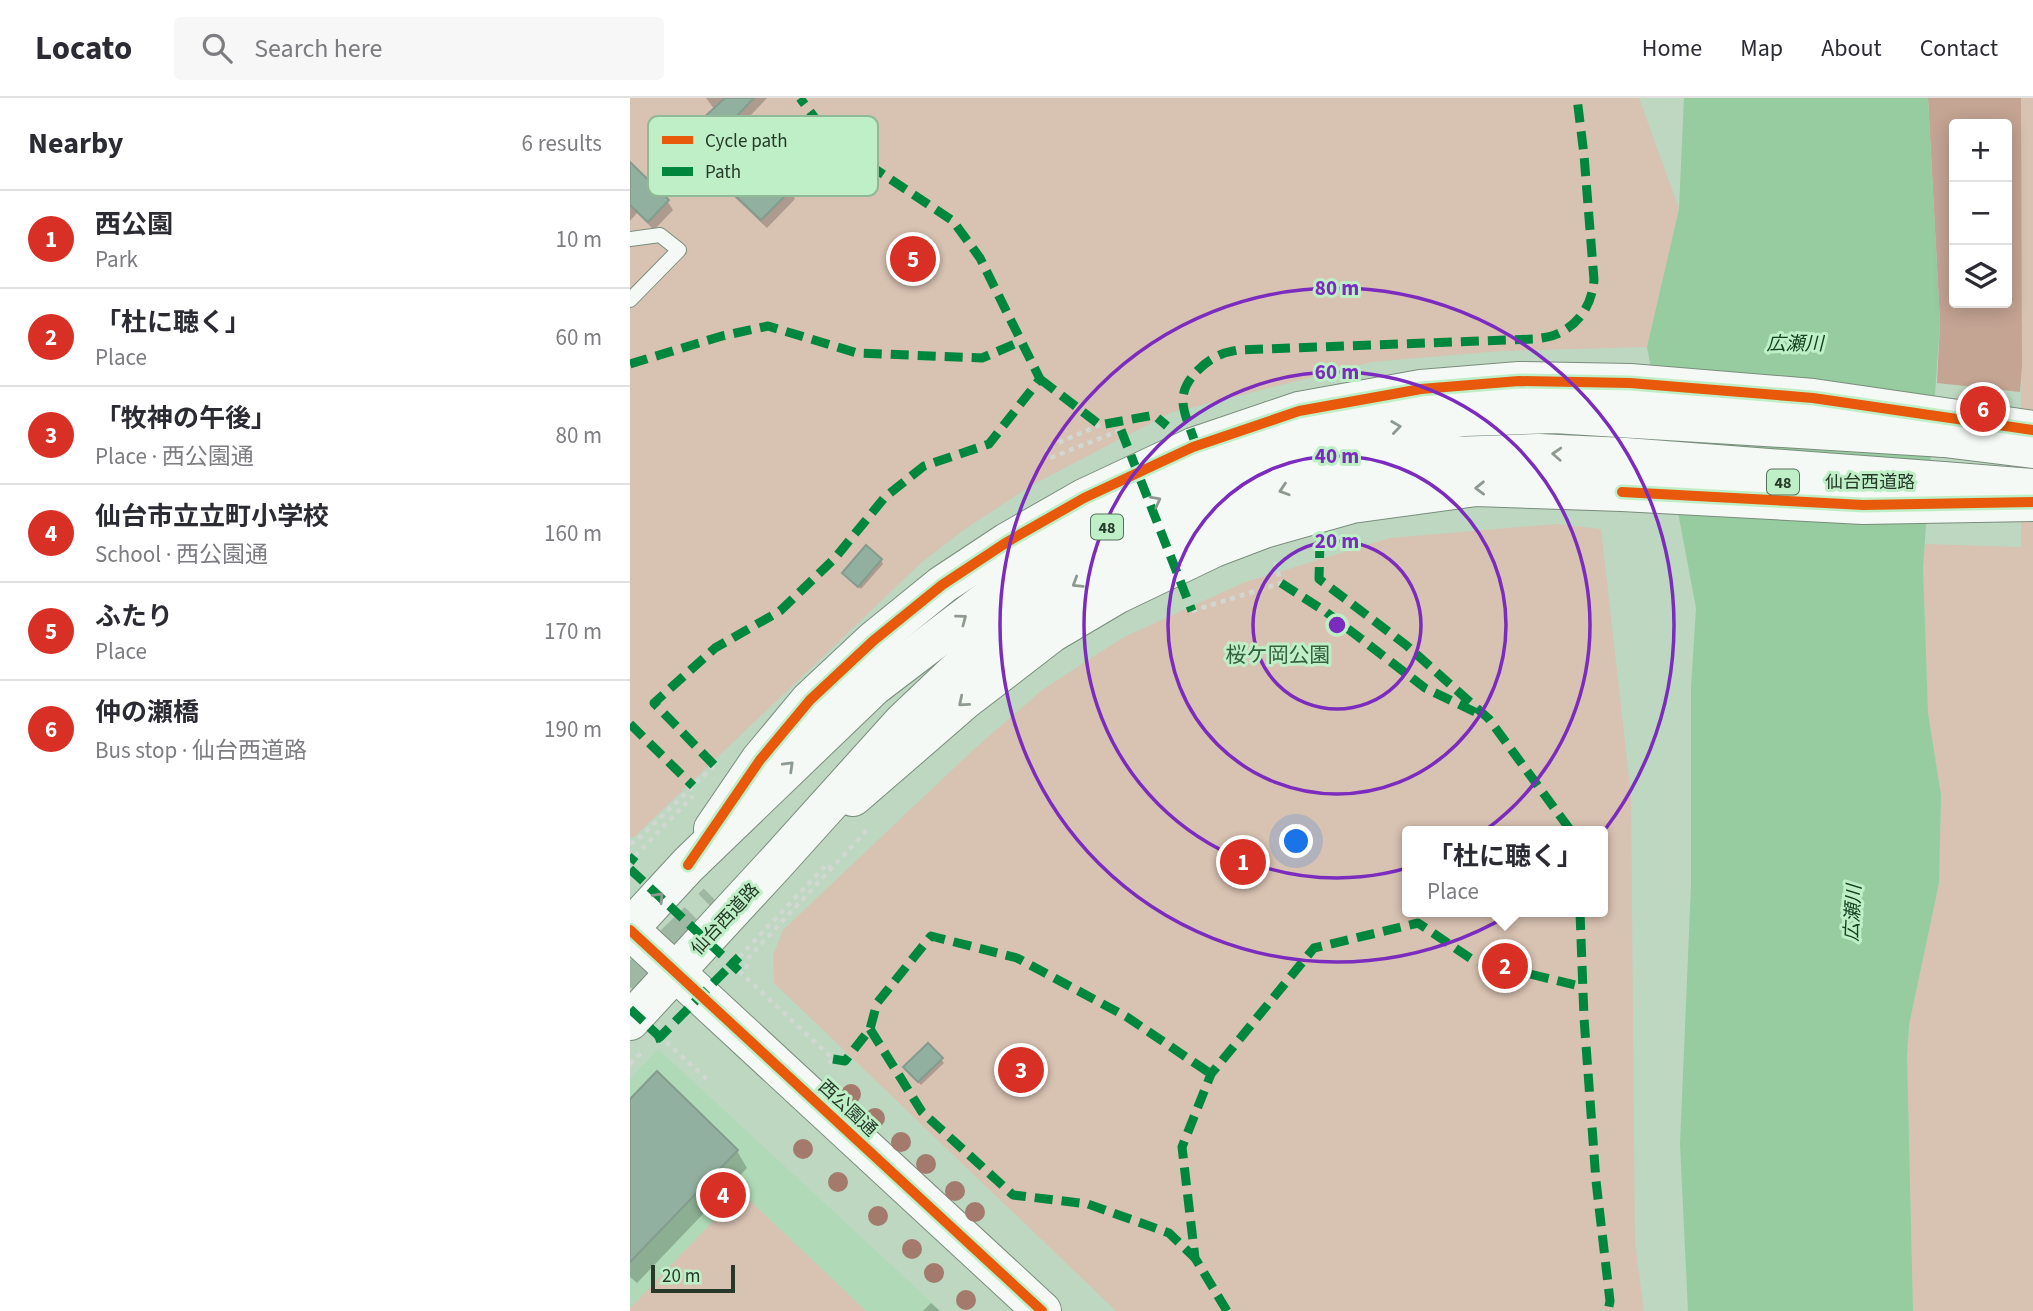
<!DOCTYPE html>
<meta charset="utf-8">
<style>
:root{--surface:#fff;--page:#f7f7f7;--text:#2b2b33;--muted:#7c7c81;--line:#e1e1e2;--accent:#d93025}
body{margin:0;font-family:"Source Sans 3","Noto Sans JP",sans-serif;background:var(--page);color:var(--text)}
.controls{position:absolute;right:21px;top:21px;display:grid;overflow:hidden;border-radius:7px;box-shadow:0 4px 18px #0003}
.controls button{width:63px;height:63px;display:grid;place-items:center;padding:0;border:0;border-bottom:2px solid var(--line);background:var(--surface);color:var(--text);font:35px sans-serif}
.scale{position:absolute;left:21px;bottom:18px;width:84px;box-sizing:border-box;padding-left:7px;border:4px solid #273a2a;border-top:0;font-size:19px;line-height:24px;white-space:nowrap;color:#273a2a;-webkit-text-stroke:5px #bfefc6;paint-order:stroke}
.you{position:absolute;left:667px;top:744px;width:24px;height:24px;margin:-18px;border:5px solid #fff;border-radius:50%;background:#1a73e8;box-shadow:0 0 0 10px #1a73e833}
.badge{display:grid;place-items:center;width:46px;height:46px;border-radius:50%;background:var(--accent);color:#fff;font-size:23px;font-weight:700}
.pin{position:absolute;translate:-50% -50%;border:4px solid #fff;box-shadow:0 2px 7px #0006}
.popup{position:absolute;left:772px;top:728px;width:206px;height:91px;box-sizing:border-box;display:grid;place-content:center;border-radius:7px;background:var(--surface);filter:drop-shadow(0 2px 5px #0005);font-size:23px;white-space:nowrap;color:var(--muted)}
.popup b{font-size:26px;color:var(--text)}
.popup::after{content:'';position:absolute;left:50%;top:100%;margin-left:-14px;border:14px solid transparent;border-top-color:var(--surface)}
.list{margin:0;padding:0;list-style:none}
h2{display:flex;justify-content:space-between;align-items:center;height:91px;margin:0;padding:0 28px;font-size:30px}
h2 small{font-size:23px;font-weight:400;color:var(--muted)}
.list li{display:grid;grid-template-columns:46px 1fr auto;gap:21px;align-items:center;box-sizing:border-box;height:98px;padding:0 28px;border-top:2px solid var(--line)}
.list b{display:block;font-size:26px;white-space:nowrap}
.list p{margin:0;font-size:23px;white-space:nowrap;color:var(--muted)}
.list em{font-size:23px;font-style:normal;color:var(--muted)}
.icon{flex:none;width:38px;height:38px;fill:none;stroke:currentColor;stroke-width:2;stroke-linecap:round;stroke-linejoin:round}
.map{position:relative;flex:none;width:1403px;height:1213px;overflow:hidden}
header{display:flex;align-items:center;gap:42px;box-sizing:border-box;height:98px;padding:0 35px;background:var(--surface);border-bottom:2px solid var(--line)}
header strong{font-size:33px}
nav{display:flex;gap:38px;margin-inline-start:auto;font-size:24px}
.search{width:490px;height:63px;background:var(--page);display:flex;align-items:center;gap:18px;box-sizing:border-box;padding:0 24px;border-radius:7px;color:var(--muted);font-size:26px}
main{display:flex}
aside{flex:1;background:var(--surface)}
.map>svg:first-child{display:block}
</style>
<header>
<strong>Locato</strong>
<div class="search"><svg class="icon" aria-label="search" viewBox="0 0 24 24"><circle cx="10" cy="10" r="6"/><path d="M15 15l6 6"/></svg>Search here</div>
<nav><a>Home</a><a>Map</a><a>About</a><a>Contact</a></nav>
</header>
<main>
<aside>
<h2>Nearby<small>6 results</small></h2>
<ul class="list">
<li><span class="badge">1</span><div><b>西公園</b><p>Park</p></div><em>10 m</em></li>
<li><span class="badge">2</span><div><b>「杜に聴く」</b><p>Place</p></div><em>60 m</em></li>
<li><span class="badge">3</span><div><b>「牧神の午後」</b><p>Place · 西公園通</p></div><em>80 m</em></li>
<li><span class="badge">4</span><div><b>仙台市立立町小学校</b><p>School · 西公園通</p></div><em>160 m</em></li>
<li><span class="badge">5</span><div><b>ふたり</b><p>Place</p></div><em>170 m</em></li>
<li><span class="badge">6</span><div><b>仲の瀬橋</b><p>Bus stop · 仙台西道路</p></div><em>190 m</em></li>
</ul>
</aside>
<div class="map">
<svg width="1403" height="1213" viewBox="0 0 1403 1213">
<rect width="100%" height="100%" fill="#bdd7c1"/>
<polygon fill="#b0dab7" points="28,951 311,1213 0,1213 0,981"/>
<g fill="#d8c2b2" fill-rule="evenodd">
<polygon points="0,0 1009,0 1049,111 1017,249 869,253 742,264 540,315 402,387 335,431 292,464 4,739 0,739"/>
<polygon points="1391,0 1403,0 1403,1213 1283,1213 1277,966 1279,927 1309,785 1311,697 1298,615 1293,470 1295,446 1391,449"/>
<path d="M927,426l44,5 30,266 4,448 9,68h-528l-342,-328 -1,-28 10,-25 189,-179 70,-61 82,-53 119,-54 147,-45zM777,733h196v81h-196z"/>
<polygon points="111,1094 236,1213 0,1213 0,1210"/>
</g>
<path fill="#c4a493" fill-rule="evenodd" d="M1298,0h93l1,267 -2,27 -83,-9 3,-61zM1324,26h53v179h-53z"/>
<polygon fill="#96cca0" points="1054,0 1298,0 1310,224 1293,470 1298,615 1311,697 1309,785 1279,927 1277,959 1283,1213 1058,1213 1050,1046 1061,788 1061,589 1066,510 1017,249 1049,111"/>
<g fill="#0003">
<polygon points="76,0 137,0 103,36 106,41 160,92 165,101 137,130 77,73 73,77 51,57 46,49 85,12"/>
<polygon points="7,73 38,104 43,112 24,132 7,115 0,123 0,80"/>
<polygon points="251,462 253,466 231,491 214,475"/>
<polygon points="298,947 314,965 291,987 277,973"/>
<polygon points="0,1003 107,1053 117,1070 7,1185 0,1179"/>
<polygon points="301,1205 310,1213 293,1213"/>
</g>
<g fill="#92b0a0" stroke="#849c8e" stroke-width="2">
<polygon points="95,0 124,0 98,27 103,33 102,35 162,91 131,122 71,65 67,70 43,48"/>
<polygon points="0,64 39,102 18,124 0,107"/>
<polygon points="236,447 252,461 228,489 212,475"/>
<polygon points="298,945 313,960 288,984 273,969"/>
<polygon points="27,973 108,1052 0,1164 0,1001"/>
</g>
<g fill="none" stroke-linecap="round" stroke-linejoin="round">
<polyline stroke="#9fb8a3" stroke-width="38" stroke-dasharray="38 19" stroke-linecap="butt" points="0,889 87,804"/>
<g stroke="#798d7c" stroke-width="16">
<polyline id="lane" points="0,141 30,137 49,152 0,202"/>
</g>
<g stroke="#798d7c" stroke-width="40">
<g id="secondary">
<polyline points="223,699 335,602 422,535 488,496 584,450 634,431 722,406 846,389 992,394 1233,407 1403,404"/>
<polyline points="83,731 130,662 180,602 243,543 312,487 377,444 454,400 563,349 669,313 791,291 889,283 1000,285 1183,300 1403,332"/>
<polyline points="0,832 412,1213"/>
</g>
</g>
<g stroke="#798d7c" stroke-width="40">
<g id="highway">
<polyline points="1290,337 1403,351"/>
<polyline points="1289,383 1313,383 1403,390"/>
<polyline points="0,830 58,767 243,589 373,490 460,438 548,391 696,341 752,331 834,319 924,316 1315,340"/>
<polyline points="0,923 144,767 273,624 333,567 404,511 503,450 575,418 701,377 752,367 825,358 908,355 995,359 1313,383"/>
</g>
</g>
<g stroke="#d0d8d1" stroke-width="4.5" stroke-dasharray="5 5" stroke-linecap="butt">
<polyline points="470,327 416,350 420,360 491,332"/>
<polyline points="562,513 651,485 644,461"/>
<polyline points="0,745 5,744 84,668"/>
<polyline points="5,758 63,698"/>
<polyline points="109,859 197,766 201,770"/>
<polyline points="116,871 119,859 239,730"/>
<polyline points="109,873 203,961 198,967"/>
<polyline points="36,944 80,984"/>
<polyline points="0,966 12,954"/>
</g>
<use href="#lane" stroke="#f5f9f6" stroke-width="14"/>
<use href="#secondary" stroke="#f5f9f6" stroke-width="38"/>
<use href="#highway" stroke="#f5f9f6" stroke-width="38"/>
<g stroke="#00873e" stroke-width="9" stroke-dasharray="18 9" stroke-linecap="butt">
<polyline points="0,266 92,238 138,228 227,255 352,260 392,243"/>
<polyline points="410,281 470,327 524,317 537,328"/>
<polyline points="491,332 562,513"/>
<path d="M566,348c-4,-15 -14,-33 -13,-48 1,-19 23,-38 39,-44 5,-2 11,-3 16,-4l297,-11c7,-1 16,-2 22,-5 23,-10 35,-30 37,-54l-10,-125 -7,-57"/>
<polyline points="690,442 689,481 776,547 859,621 941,733"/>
<polyline points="651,485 696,514 795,590 845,614"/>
<polyline points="0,626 63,688"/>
<polyline points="84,667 24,605 85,550 150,513 205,460 255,399 294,368 359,346 410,281 350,160 323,123 242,69 208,51 170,0"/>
<polyline points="0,764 5,758"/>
<polyline points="0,771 109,873"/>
<polyline points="950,814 954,920 966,1083 980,1203 978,1213"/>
<polyline points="0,911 33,942"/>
<polyline points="240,931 292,1014 383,1097 458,1106 539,1135 565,1160"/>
<polyline points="25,941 30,939 109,859"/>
<polyline points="203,961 215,963 240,931 247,905 301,838 387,860 497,919 581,976"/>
<polyline points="597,1213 565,1160 552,1049 581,976 684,850 788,825 843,862 953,889"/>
</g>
<g stroke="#bfefc6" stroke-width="15">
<g id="cycleway">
<polyline points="992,394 1233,407 1403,404"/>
<polyline points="58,767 130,662 180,602 243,543 312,487 377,444 454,400 563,349 669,313 791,291 889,283 1000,285 1183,300 1403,332"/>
<polyline points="0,832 412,1213"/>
</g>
</g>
<use href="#cycleway" stroke="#e8590c" stroke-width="10"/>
</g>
<g fill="#a37a6b">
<circle cx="221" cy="996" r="10"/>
<circle cx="245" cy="1020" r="10"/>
<circle cx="271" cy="1044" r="10"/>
<circle cx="173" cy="1051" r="10"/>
<circle cx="296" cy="1066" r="10"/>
<circle cx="208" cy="1084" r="10"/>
<circle cx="325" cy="1093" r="10"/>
<circle cx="345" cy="1114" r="10"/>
<circle cx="248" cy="1118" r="10"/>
<circle cx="282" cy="1151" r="10"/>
<circle cx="304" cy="1175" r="10"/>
<circle cx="336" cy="1202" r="10"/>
</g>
<defs><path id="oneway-chevron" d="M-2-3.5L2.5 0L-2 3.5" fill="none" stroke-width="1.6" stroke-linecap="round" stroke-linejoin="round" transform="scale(1.75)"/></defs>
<g stroke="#8e9a90">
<use href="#oneway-chevron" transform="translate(766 329) rotate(-8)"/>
<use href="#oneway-chevron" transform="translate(927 356) rotate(-177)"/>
<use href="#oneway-chevron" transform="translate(850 390) rotate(179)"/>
<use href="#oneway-chevron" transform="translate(654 392) rotate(162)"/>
<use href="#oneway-chevron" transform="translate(526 403) rotate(-28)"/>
<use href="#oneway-chevron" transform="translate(447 485) rotate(148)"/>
<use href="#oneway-chevron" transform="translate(332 521) rotate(-37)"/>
<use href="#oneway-chevron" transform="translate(333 604) rotate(140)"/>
<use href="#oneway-chevron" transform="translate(159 668) rotate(-44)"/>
<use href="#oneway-chevron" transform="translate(29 799) rotate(-47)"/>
</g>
<g fill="none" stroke="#7b2cbf" stroke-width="3.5">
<circle cx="707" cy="527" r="84"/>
<circle cx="707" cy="527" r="169"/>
<circle cx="707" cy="527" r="253"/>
<circle cx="707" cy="527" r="337"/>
</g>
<g text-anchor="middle" stroke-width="6" stroke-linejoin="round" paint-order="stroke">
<g fill="#bfefc6" stroke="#557059" stroke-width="2">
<rect x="1137" y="371.5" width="32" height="25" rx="5"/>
<rect x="461" y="416.5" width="32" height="25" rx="5"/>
</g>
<g font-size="16" font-weight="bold" fill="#273a2a">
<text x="1153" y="390">48</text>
<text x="477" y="435">48</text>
</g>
<g font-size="18" fill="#273a2a" stroke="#bfefc6">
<text x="1240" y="390">仙台西道路</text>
<text transform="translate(95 821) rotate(-47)" y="6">仙台西道路</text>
<text transform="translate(218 1010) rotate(43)" y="6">西公園通</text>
</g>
<g font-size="19" font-style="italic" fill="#12421f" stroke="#bfefc6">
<text x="1165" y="252">広瀬川</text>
<text transform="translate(1222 815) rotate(-87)" y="7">広瀬川</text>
</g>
<g font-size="21" fill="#35613e" stroke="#bfefc6">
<text x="648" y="564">桜ケ岡公園</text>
</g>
</g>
<rect x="18" y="18" width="230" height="80" rx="10" fill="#bfefc6" stroke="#91b997" stroke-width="2"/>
<rect x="32" y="38" width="31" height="8" fill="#e8590c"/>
<rect x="32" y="69" width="31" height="9" fill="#00873e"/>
<g font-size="19" fill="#273a2a">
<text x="75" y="49">Cycle path</text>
<text x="75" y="80">Path</text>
</g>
<circle cx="707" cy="527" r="10" fill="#7b2cbf" stroke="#bfefc6" stroke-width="3.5"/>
<g font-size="21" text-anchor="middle" font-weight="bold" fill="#7b2cbf" stroke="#bfefc6" stroke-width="6" stroke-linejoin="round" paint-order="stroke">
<text x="707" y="197">80 m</text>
<text x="707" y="281">60 m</text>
<text x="707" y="365">40 m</text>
<text x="707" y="450">20 m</text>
</g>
</svg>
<div class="controls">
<button>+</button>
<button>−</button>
<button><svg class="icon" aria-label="layers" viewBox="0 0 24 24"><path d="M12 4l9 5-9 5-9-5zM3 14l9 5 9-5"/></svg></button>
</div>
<div class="scale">20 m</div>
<div class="you"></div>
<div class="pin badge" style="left:613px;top:764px">1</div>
<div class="pin badge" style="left:875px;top:868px">2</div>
<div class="popup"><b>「杜に聴く」</b>Place</div>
<div class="pin badge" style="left:391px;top:972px">3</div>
<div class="pin badge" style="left:93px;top:1097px">4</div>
<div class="pin badge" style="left:283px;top:161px">5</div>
<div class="pin badge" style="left:1353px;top:311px">6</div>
</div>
</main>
